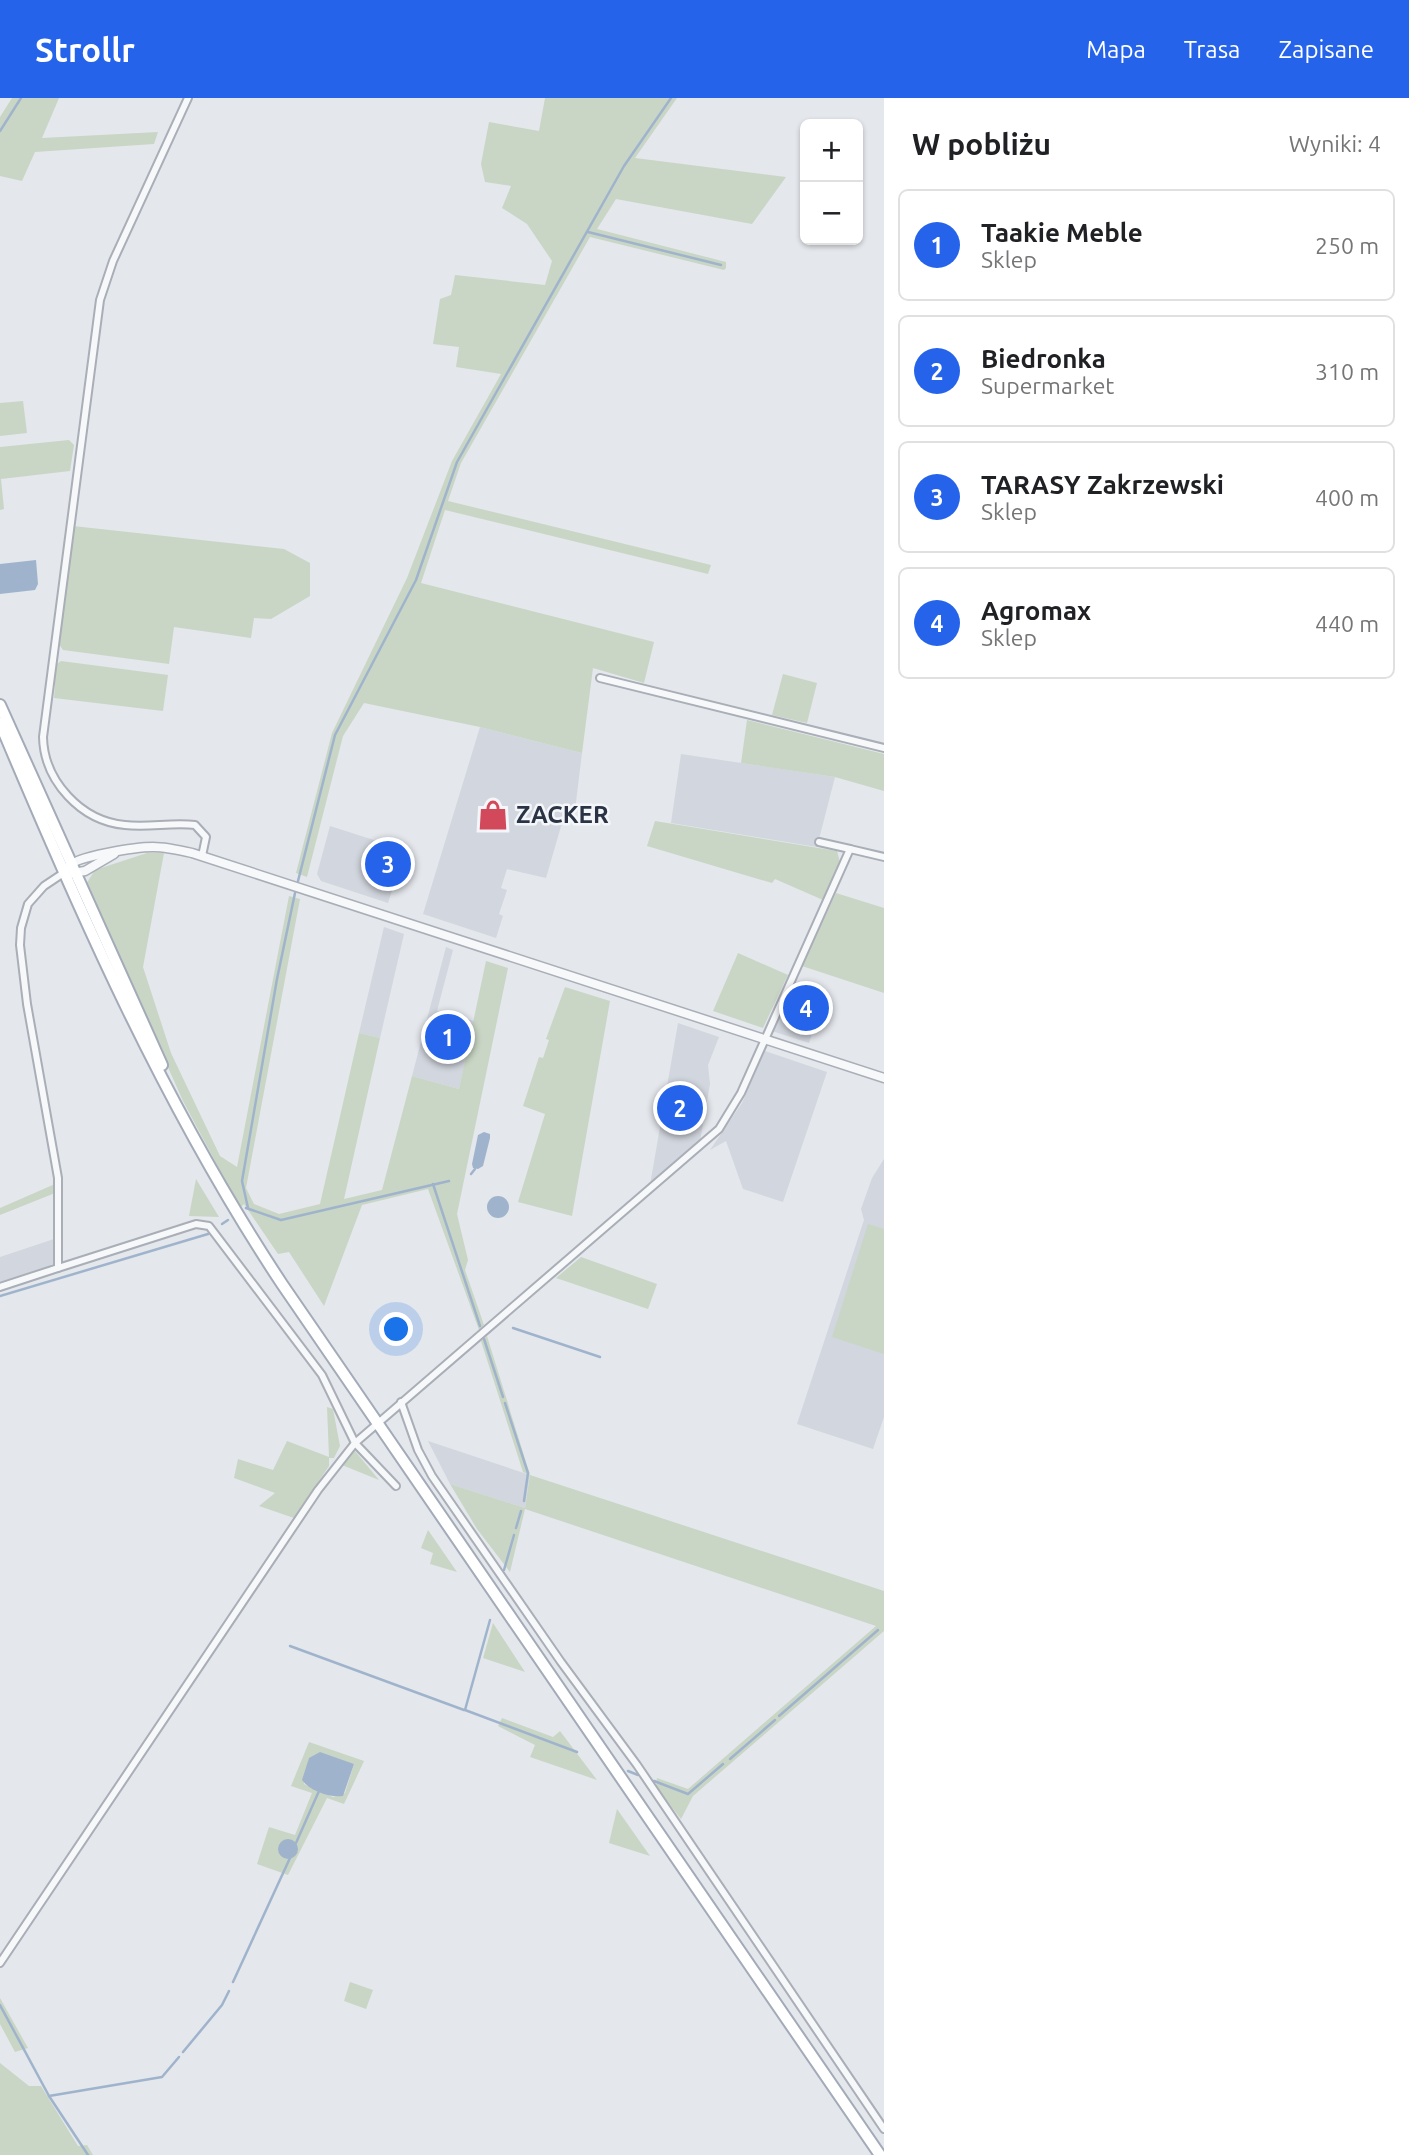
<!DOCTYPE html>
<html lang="pl">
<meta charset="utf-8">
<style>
:root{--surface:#fff;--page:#f6f6f6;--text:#202124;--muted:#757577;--line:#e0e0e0;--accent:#2563eb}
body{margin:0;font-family:Ubuntu,sans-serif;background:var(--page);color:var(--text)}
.controls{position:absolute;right:21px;top:21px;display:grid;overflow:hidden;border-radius:10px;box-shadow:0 2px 5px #0004}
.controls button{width:63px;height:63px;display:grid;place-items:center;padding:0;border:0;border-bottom:2px solid var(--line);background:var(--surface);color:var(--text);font:35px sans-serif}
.you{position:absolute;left:397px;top:1232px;width:24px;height:24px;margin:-18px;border:5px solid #fff;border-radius:50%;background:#1a73e8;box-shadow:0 0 0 10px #1a73e833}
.badge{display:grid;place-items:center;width:46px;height:46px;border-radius:50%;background:var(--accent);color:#fff;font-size:23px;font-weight:700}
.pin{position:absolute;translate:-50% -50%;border:4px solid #fff;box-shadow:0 2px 7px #0006}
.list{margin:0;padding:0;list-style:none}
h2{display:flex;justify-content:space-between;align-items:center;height:91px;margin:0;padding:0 28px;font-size:30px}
h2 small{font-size:23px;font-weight:400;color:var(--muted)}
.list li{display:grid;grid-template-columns:46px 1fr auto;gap:21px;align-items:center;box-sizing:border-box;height:112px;margin:0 14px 14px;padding:0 14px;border:2px solid var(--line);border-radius:10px}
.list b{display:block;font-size:26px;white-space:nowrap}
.list p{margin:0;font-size:23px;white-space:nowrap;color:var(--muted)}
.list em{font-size:23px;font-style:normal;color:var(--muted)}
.map{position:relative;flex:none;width:884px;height:2057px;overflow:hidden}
header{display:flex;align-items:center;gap:42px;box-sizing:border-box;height:98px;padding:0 35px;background:var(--accent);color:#fff}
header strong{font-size:33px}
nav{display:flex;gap:38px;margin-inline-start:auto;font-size:24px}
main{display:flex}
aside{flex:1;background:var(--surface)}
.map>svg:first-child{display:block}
</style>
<header>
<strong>Strollr</strong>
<nav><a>Mapa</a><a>Trasa</a><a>Zapisane</a></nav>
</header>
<main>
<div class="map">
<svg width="884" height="2057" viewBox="0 0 884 2057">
<rect width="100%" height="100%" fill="#e4e7ec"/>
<g fill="#d2d6de">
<polygon points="480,629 582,655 575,712 566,711 546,780 507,771 501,790 507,792 499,816 503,818 496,840 423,816"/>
<polygon points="681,656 835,679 817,749 671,725"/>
<polygon points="330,728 405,752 388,805 321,783 317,776"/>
<polygon points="384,829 404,836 380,940 359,935"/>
<polygon points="446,849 453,852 437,913 474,923 459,991 412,978"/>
<polygon points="795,884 808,888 808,900 822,906 809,945 772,933"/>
<polygon points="678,925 719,939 708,967 710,986 700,1043 650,1087"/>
<polygon points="765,953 827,974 783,1104 743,1091 726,1043 710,1052 742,1005"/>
<polygon points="884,1061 884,1319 873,1351 797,1326 864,1122 861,1111 872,1080"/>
<polygon points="54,1141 54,1165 49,1168 0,1184 0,1159"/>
<polygon points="428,1343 530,1377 525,1410 450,1386"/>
</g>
<g fill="#c9d6c5" fill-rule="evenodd">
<polygon points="12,0 59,0 42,40 158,34 154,46 35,54 22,83 0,78 0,19"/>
<polygon points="545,0 677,0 635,60 786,79 752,126 616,101 597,131 726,164 726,170 724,172 590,139 461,365 448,403 711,467 708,476 445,412 421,485 654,544 644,585 593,570 582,655 480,629 364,605 343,638 307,779 296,775 332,635 407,480 452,363 501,276 456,269 459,249 433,246 440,201 451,197 455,177 545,187 552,163 527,126 502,110 511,88 485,84 481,66 489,24 539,33"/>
<polygon points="23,303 27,335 0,338 0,305"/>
<polygon points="69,342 74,347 70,373 1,381 4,411 0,412 0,349"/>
<polygon points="73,428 284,451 310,465 310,498 271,521 254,520 251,540 174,529 169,566 63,552 58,545"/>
<polygon points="61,563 168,577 163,613 54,600 55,587 51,587 54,568"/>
<polygon points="783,576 817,585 807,625 772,617"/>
<polygon points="747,622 884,656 884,693 835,679 741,665"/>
<polygon points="655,723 837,753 840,764 823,802 775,781 772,785 647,748"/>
<polygon points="147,755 164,755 143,869 171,955 220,1058 237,1069 289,798 300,801 246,1090 254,1106 279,1116 320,1106 359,935 380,940 344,1101 382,1092 412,978 459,991 486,863 508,870 457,1116 468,1162 465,1172 484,1227 479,1232 428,1091 362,1107 324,1208 289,1154 278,1156 244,1106 240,1110 183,1003 86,786 95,772"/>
<polygon points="836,795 884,810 884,895 802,868"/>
<polygon points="738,855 788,877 763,930 713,913"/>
<polygon points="565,889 610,903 572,1118 518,1104 545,1016 523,1008 539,959 543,960 549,942 546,941"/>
<polygon points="196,1081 219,1119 189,1118"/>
<polygon points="55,1086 55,1095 0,1117 0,1110"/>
<polygon points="868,1126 884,1131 884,1256 832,1239"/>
<polygon points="581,1159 657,1186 648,1211 556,1180"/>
<polygon points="487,1238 530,1377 884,1493 884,1533 693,1698 681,1721 656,1689 657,1680 688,1691 876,1528 525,1411 510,1474 477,1431 450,1386 525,1410 530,1377 523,1374 481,1243"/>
<polygon points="327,1309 333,1311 340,1348 334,1360 329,1360 329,1368 294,1420 259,1408 275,1395 234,1380 238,1361 273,1372 287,1343 329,1359"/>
<polygon points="355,1353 379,1382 342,1367"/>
<polygon points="428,1432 457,1474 430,1466 433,1455 421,1450"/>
<polygon points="493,1525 525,1574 483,1560"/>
<polygon points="502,1620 553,1639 560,1633 597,1682 530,1659 535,1647 498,1628"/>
<path d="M309,1644l55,19 -20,43 -17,-6 -39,77 -31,-11 12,-37 26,8 17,-42 -21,-7zM314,1659l40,7 -9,29 -12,4 -29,-13 5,-25z"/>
<polygon points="617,1711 650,1758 609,1745"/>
<polygon points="350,1884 373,1892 366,1911 344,1903"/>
<polygon points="0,1900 28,1950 15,1954 0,1926"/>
<polygon points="0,1965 29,1988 41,1988 78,2048 87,2047 93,2057 0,2057"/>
</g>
<g fill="#9fb4cc">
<polygon points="36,462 38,486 35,492 0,496 0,466"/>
<polygon points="484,1034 490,1036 490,1040 483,1068 478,1071 473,1070 472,1066 478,1037"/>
<circle cx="498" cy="1109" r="11"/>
<path d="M320,1654l34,12 -11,32c-13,2 -33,-5 -41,-16l7,-22z"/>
<circle cx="288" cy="1751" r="10"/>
</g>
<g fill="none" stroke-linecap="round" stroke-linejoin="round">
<g stroke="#9fb4cc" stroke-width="2.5">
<polyline points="0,33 21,0"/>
<polyline points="588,134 721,167"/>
<polyline points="298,783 335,637 416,482 457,364 624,68 671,0"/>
<polyline points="471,1076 475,1071"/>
<polyline points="433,1086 480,1228"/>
<polyline points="246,1110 281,1122 449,1083"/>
<polyline points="248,1110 242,1083 277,881 295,795"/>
<polyline points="222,1126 228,1122"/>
<polyline points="0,1198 208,1136"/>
<polyline points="513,1230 600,1259"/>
<polyline points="484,1241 503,1299"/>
<polyline points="505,1305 528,1375 524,1403"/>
<polyline points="516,1430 521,1413"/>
<polyline points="504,1472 514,1437"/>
<polyline points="490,1522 465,1612 577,1654"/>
<polyline points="290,1548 464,1612"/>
<polyline points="779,1618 878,1532"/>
<polyline points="730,1661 775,1622"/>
<polyline points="628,1673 638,1677"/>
<polyline points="654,1683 688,1696 723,1666"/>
<polyline points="296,1745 319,1693"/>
<polyline points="233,1884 290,1760"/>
<polyline points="0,1907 49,1998 88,2057"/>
<polyline points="183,1954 222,1907 229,1893"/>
<polyline points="49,1998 162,1979 179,1959"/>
</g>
<g stroke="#a9aeb7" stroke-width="10">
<g id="minor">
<path d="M188,0l-75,163 -13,39 -57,437c1,44 38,84 82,88 23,3 47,-3 70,0l11,12 -4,19"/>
<polyline points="600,580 884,650"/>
<polyline points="819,744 850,751"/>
<polyline points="65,774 44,788 28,806 21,830 20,847 27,906 58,1080 58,1170 196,1126 209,1128 322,1277 355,1345 396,1388"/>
<polyline points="0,1189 58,1170"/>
<polyline points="401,1304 418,1352 432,1378 561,1564 637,1667 884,2031"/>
<polyline points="0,1865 318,1392 355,1345 719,1031 741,995 850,751 884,759"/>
</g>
</g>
<g stroke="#a9aeb7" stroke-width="11">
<g id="tertiary">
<path d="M68,769c7,-11 70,-20 85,-20 13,0 26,3 39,6l692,225"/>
<polyline points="73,775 85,773 114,756"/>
</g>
</g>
<g stroke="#a3abb8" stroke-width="14">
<g id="primary">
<polyline points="0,607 162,967"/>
<path d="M0,625c81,193 166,386 282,561l598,871"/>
</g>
</g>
<use href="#minor" stroke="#f7f8fa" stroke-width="6"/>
<use href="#tertiary" stroke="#f7f8fa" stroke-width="8"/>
<use href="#primary" stroke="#fff" stroke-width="10"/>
</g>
<defs>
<g id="shop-bare" transform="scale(2.415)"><path d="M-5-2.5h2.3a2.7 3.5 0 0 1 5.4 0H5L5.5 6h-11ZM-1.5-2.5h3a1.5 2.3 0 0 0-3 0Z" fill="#d1495b" stroke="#f4f6f9" stroke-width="2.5" paint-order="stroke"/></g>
</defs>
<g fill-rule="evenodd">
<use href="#shop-bare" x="493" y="717"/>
</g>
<g text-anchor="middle" stroke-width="5" stroke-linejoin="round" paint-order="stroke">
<g font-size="24" font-weight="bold" fill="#2b3445" stroke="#f4f6f9" text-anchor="start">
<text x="516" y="725">ZACKER</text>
</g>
</g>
</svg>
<div class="controls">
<button>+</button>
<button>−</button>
</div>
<div class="you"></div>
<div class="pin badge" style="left:448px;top:939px">1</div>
<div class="pin badge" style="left:680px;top:1010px">2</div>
<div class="pin badge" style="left:388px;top:766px">3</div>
<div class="pin badge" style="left:806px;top:910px">4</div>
</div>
<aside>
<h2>W pobliżu<small>Wyniki: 4</small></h2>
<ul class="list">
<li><span class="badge">1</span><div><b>Taakie Meble</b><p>Sklep</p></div><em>250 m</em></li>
<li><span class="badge">2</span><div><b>Biedronka</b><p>Supermarket</p></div><em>310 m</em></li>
<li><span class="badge">3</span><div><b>TARASY Zakrzewski</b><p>Sklep</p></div><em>400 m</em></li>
<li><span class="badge">4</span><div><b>Agromax</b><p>Sklep</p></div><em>440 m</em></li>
</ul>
</aside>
</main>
